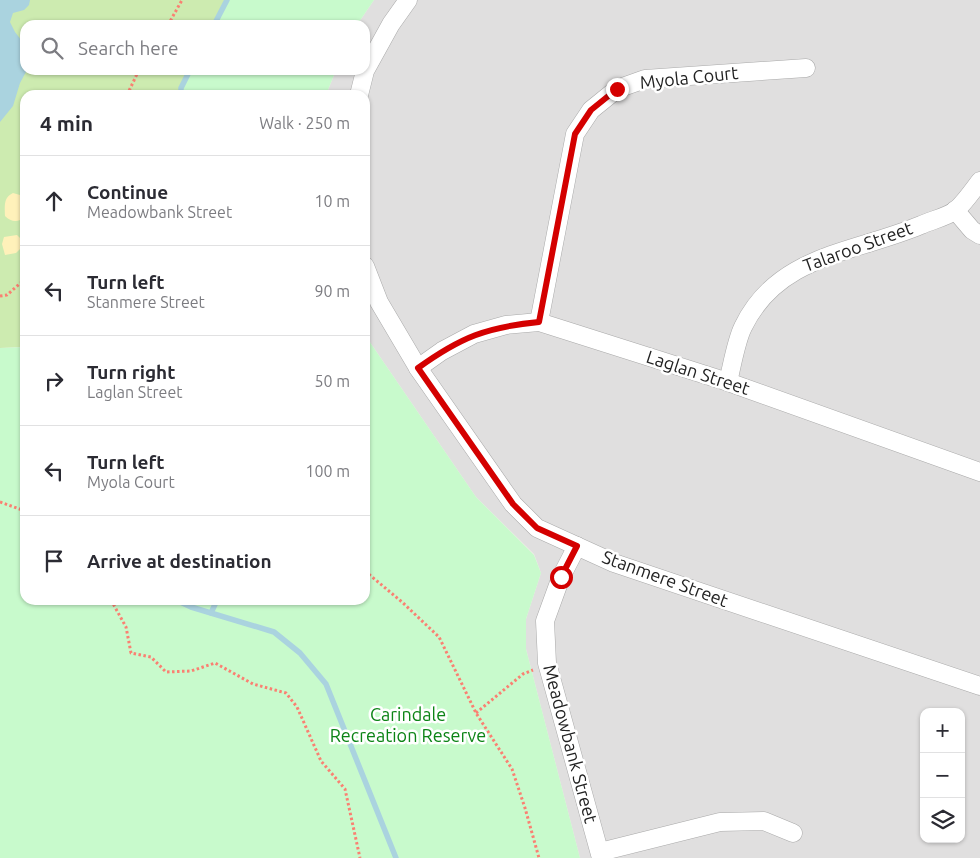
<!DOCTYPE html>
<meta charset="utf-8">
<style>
:root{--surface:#fff;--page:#f2f2f3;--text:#2b2b33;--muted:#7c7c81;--line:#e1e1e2}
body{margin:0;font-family:Ubuntu,sans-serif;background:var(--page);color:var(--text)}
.controls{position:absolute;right:15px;bottom:15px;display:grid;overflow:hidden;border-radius:10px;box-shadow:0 1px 4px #0004}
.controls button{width:45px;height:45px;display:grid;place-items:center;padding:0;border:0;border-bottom:1px solid var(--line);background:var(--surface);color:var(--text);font:25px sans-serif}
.stop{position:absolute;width:15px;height:15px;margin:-11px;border:4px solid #d40000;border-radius:50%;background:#fff}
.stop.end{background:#d40000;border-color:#fff;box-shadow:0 1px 5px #0008}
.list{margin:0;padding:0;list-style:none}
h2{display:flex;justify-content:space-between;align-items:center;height:65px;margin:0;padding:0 20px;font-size:21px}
h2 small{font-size:16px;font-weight:400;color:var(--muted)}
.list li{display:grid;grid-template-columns:32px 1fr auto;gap:15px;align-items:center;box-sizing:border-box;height:90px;padding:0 20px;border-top:1px solid var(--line)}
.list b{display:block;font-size:19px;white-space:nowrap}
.list p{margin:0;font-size:16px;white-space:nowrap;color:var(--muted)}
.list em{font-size:16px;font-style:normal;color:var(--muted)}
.icon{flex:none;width:28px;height:28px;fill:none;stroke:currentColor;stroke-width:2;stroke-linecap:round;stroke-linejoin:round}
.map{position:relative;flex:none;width:980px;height:858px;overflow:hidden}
.search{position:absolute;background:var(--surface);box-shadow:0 1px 4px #0004;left:20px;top:20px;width:350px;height:55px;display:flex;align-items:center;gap:12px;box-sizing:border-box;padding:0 18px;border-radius:15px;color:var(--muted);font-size:19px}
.panel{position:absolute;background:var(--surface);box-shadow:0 1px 4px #0004;left:20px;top:90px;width:350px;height:515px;border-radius:15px}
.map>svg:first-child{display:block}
</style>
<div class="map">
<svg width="980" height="858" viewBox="0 0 980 858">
<rect width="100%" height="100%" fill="#f2efe9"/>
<path fill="#e0dfdf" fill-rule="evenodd" d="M374,0h606v858h-400l-54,-209v-30l15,-46 -7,-19 -58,-57 -111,-162v-240h-39l10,-25h29v-45h-8zM924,712h37v127h-37z"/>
<polygon fill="#cdebb0" points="0,0 227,0 214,25 25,25 25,70 190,70 181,88 181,95 25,95 25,347 0,348"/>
<g fill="#fff1ba">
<path d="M13,193l7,2 5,7v15c-7,6 -14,5 -20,-1 0,-10 -2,-18 8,-23z"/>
<polygon points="17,235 21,239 20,249 16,253 5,255 2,244 4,237"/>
</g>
<g fill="#c8facc">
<polygon points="227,0 374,0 357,25 214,25"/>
<polygon points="190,70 336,70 326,95 181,95 181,88"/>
<polygon points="365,335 476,497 534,555 541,573 526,619 526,649 580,858 0,858 0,348 25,347 25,600 365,600"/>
</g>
<polygon fill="#aad3df" points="0,0 30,0 29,5 24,10 13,13 10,22 15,32 25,45 25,70 27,70 20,83 13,106 0,122"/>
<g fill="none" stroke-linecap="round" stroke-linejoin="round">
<g stroke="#aad3df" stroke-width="5.5">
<polyline points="214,25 227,0"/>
<polyline points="181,95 181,88 190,70"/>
<polyline points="176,600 191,607 274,632 300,653 326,684 396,858"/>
<polyline points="211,613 217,600"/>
</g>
<g stroke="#a9a9a9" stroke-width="19">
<g id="street">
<polyline points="359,95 365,71 391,24 408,0"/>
<polyline points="955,210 972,230 980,235"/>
<polyline points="365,266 379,302 418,368 513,504 537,528 614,563 980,686"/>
<polyline points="539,322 575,134 591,110 617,89 645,79 806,68"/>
<polyline points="418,368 442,351 474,334 506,325 539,322 728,382 980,472"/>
<path d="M728,382c4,-16 8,-41 15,-55 35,-73 112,-74 178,-102 11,-5 26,-8 35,-15 9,-8 17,-20 24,-29"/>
<polyline points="577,546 561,577 545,621 547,663 601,858"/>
<polyline points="600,852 720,822 764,821 793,833"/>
</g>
</g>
<g stroke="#fa8072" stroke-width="3" stroke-dasharray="2.5 2.5" stroke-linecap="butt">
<polyline points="168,25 182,0"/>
<polyline points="127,95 139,70"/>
<polyline points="0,296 7,295 25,279"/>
<polyline points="0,502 25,511"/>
<polyline points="365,571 402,602 439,637 476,713 512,769 525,808 539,858"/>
<polyline points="111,600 126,627 131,653 151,657 166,672 191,671 215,663 253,684 286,693 297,707 321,761 345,789 360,858"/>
<polyline points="476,713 523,674 533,670"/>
</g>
<use href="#street" stroke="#fff" stroke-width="18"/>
</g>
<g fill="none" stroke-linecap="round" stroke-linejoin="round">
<path stroke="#d40000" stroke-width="6" d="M561,577l16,-31 -40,-18 -24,-24 -95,-136c43,-31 69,-41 121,-46l36,-188 16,-24 26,-21"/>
</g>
<g text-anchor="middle" stroke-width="5" stroke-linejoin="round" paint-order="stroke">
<g font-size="18" fill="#222" stroke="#fff">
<text transform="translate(689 78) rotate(-6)" y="6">Myola Court</text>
<text transform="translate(858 247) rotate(-20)" y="6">Talaroo Street</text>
<text transform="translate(698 373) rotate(18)" y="6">Laglan Street</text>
<text transform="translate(665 579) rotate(20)" y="6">Stanmere Street</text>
<text transform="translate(570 744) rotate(75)" y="6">Meadowbank Street</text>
</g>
<g font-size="18" fill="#0c8416" stroke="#fff">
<text x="408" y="721">Carindale<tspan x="408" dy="21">Recreation Reserve</tspan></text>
</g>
</g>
</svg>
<div class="controls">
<button>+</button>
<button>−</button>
<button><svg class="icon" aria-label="layers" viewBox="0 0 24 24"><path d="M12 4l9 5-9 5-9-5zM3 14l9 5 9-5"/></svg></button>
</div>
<div class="stop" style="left:561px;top:577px"></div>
<div class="stop end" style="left:617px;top:89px"></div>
<div class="search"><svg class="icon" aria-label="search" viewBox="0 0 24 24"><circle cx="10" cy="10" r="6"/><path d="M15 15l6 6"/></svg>Search here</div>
<section class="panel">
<h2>4 min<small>Walk · 250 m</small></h2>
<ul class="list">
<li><svg class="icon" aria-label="ahead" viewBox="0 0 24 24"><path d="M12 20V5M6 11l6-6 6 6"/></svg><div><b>Continue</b><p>Meadowbank Street</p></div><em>10 m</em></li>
<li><svg class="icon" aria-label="left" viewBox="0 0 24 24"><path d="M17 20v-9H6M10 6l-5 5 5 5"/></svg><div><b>Turn left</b><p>Stanmere Street</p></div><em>90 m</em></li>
<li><svg class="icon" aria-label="right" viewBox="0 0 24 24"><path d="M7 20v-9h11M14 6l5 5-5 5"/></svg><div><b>Turn right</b><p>Laglan Street</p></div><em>50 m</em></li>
<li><svg class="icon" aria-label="left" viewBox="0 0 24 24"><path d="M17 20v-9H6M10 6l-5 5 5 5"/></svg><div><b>Turn left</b><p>Myola Court</p></div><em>100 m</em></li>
<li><svg class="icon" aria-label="arrive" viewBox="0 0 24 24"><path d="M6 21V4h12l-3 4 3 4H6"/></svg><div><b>Arrive at destination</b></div></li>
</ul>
</section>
</div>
